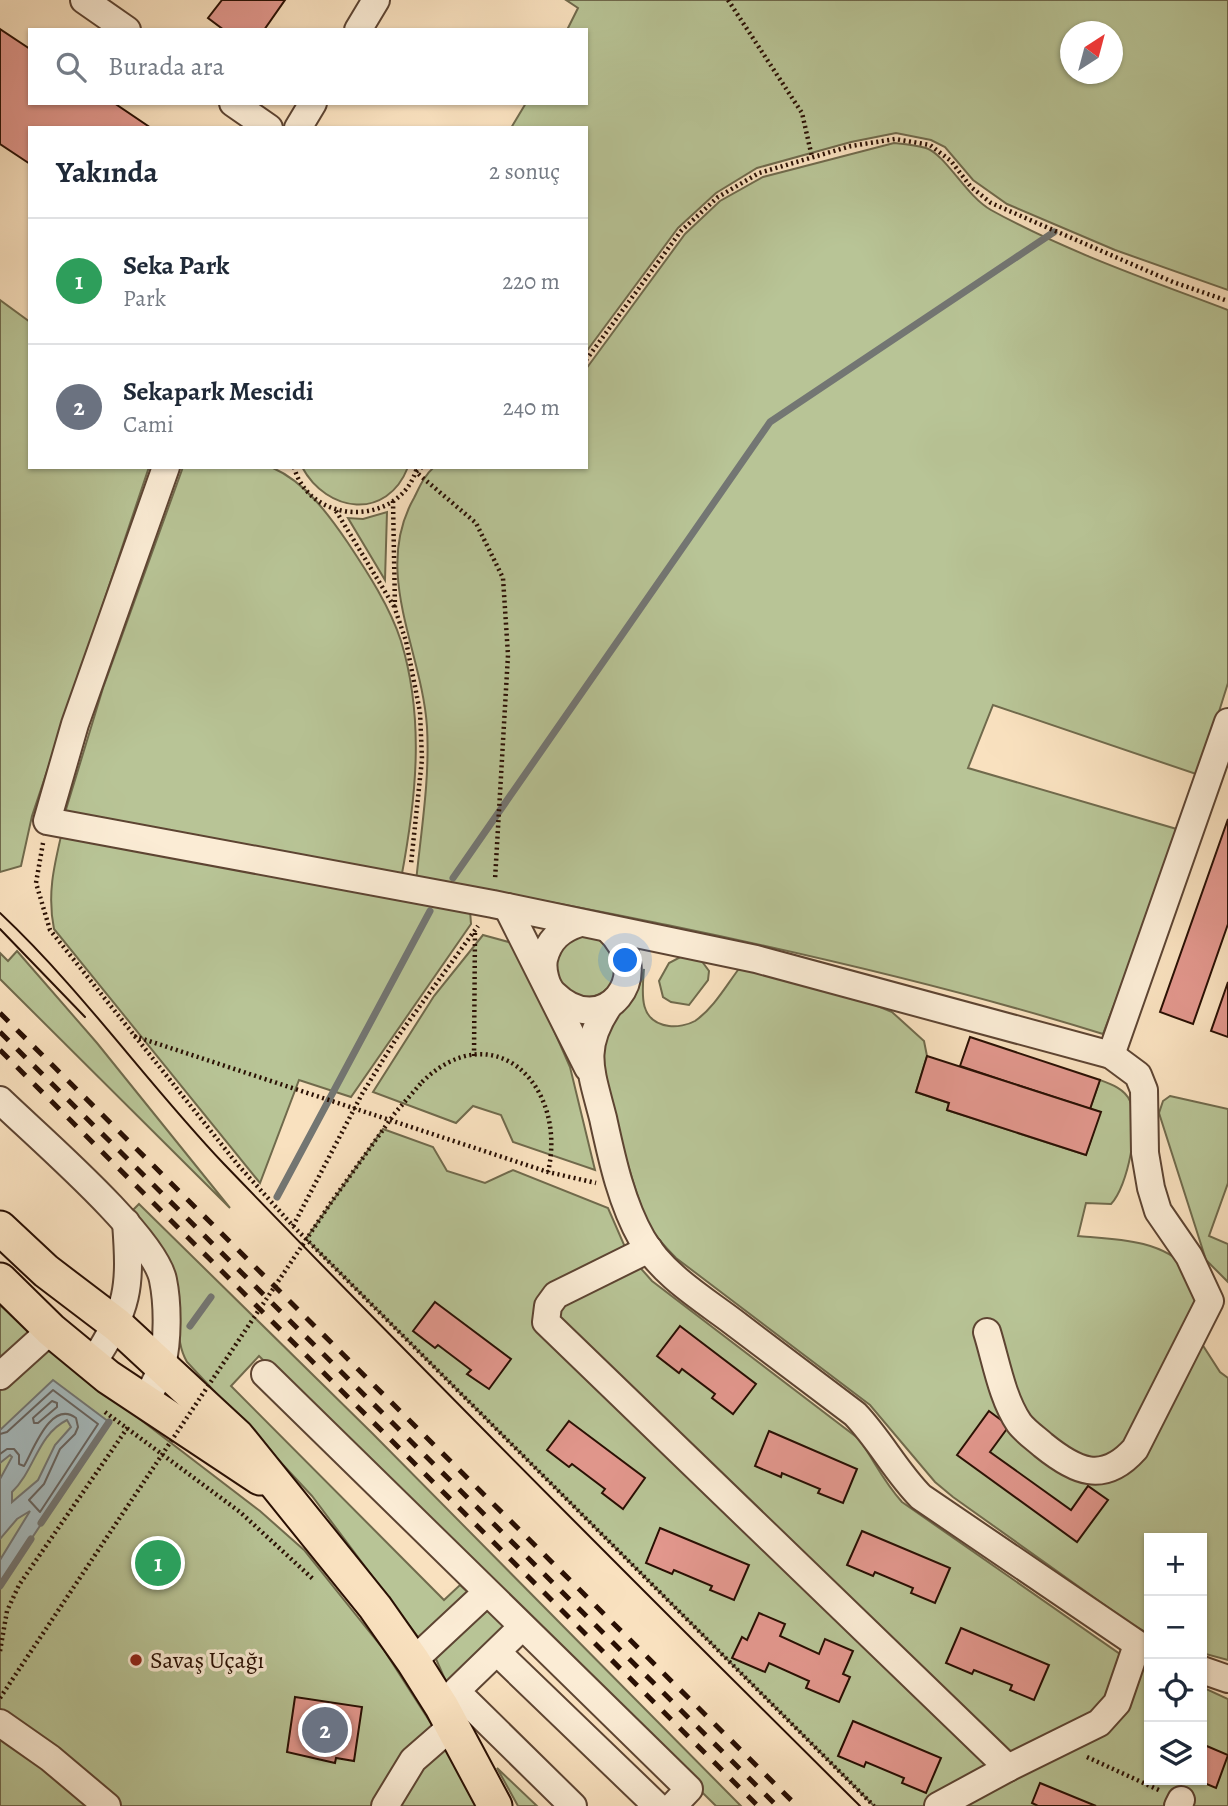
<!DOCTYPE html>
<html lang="tr">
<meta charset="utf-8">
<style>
:root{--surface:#fff;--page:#f6f6f7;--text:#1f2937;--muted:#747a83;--line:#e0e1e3;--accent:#111827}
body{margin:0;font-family:Alegreya,serif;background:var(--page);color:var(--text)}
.controls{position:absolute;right:21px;bottom:21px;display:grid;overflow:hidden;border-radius:0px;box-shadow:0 2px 5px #0004}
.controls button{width:63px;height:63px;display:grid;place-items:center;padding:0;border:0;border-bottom:2px solid var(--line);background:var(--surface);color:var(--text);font:35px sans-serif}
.compass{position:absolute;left:1060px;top:21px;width:63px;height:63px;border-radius:50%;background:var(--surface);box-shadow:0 2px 5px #0004;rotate:36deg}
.you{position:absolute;left:626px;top:961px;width:24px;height:24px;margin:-18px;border:5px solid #fff;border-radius:50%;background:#1a73e8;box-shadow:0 0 0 10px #1a73e833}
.badge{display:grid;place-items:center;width:46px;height:46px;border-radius:50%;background:var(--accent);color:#fff;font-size:23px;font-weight:700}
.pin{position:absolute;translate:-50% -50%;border:4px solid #fff;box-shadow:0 2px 7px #0006}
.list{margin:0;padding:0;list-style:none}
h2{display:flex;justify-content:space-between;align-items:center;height:91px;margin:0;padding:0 28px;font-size:30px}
h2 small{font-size:23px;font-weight:400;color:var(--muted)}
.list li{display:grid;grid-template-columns:46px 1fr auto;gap:21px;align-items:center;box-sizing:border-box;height:126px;padding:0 28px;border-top:2px solid var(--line)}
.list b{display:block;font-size:26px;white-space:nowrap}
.list p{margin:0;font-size:23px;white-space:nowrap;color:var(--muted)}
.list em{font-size:23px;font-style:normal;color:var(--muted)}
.icon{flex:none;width:38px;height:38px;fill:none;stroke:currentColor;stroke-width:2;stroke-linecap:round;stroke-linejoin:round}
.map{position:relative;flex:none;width:1228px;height:1806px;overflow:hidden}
.search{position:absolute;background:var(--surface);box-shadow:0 2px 5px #0004;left:28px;top:28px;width:560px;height:77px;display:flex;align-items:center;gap:18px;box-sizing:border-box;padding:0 24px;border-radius:0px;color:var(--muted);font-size:26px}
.panel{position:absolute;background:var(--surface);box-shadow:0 2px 5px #0004;left:28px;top:126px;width:560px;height:343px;border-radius:0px}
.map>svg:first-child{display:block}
</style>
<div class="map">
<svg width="1228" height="1806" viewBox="0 0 1228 1806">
<rect width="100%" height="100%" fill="#f9e1bf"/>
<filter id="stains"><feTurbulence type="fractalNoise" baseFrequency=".00286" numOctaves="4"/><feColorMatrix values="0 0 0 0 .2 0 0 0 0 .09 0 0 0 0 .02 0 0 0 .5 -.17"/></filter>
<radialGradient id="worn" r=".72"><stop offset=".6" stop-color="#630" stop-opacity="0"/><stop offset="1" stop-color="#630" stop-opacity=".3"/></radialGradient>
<g fill="#b8c496" stroke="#706a4c" stroke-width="2" fill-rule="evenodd">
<path d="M566,0h662v290l-113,-40 -108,-46 -34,-24 -28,-33 -14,-7 -35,-7 -45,9 -94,26 -41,25 -38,35 -92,124v-224h-75l15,-25h60v-73h-19l11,-22zM1070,32h42v42h-42z"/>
<path d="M894,143c10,1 22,2 32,5 20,7 40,48 65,62 74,41 158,70 237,100v373l-29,92 -206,-70 -25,63 212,62 -77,204c-141,-44 -286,-78 -431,-108 -85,-17 -170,-35 -256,-44 5,-51 14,-103 11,-155 -5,-77 -55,-155 -13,-229 6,-12 10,-22 20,-31h152v-98l99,-135 35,-33 43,-24z"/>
<polygon points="0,300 30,322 30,467 149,467 32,816 21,866 0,872"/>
<path d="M183,467c18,0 76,-4 90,1 32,14 56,47 75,75 20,30 42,64 53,98 24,79 15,159 0,238l-337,-63 39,-128z"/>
<path d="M302,467h106c-21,54 -81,46 -106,0z"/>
<polygon points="387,512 385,580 348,518 363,519"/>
<path d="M62,832l408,78 1,14 -120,173 -52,-17 -39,103 -206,-254c-7,-35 0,-63 8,-97z"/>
<polygon points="483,935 516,944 570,1067 595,1170 513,1142 501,1115 473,1106 456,1123 373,1092 434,996"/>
<circle cx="586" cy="966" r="31"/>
<polygon points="17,951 97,1043 230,1208 0,979 0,953 8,961"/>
<polygon points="686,954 701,960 709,971 708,980 689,1005 671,1002 663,997 659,981 669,963"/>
<path d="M741,966l122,34 29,12 32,29 3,15 -11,36 33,11 -2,7 139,45 14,-43 -10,-3 10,-29c11,4 25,9 30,21 10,23 -2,85 -19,103l-25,-1 -8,33c35,3 85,3 110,34 6,8 8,25 6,35 -5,31 -59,136 -83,154 -10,6 -20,5 -30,2 -10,-3 -19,-12 -27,-18 -50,-37 -37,-70 -63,-119l-15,6 29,81 9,17 26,23 31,22 23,7 32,-8 12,-11 62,-120 20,31 8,6v282l-26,-7v-115h-53v96l-15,-8 -181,-129 -18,-15 -65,-77 -194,-147c-10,-10 -20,-21 -27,-33 -14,-28 -56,-170 -46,-196 5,-15 20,-18 29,-30 7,-9 9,-19 12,-30 -2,24 -6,53 25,57 8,1 19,-1 26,-5 19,-13 32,-37 46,-55z"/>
<polygon points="1170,1096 1228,1109 1228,1183 1209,1236 1228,1244 1228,1282 1206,1260 1159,1113 1163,1101"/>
<path d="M383,1129l50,18 14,24 38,12 28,-13 95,38 20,46 24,27 207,158c16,23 24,42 43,63l231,161 16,7v110h53v-93l26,12v107h-354l-568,-567z"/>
<path d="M139,1204l233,229 369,373h-25l-457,-450 -28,30 213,214 16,-15 11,10 -50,46 -109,-145 -125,-134c-8,-14 -8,-27 -9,-43 -3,-49 -8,-74 -48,-106z"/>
<polygon points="0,1305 94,1384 260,1511 304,1550 384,1650 439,1736 476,1806 0,1806"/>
<polygon points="485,1608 510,1623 447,1684 436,1659 437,1652"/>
<polygon points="497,1768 537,1806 518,1806"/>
</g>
<path fill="#a5babe" stroke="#737673" stroke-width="2" fill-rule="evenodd" d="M53,1380l56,42 -109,164v-26l30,-49 -13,8 -17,20v-60l12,-22 -2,-2 -10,8v-33zM67,1420l4,7 -16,18 -17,35 -26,22v-10c23,-22 25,-57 55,-72z"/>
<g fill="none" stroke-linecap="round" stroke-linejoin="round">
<g stroke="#676460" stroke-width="2">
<polygon points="52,1401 57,1403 57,1407 38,1423 34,1423 33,1418"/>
<path d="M0,1434l7,-2 46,-42 45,34 -58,88 -11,-12 15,-16 16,-35 15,-15 3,-7 -2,-9c-25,-19 -43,33 -52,48l-5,-2v-9l-5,-6h-7l-7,5"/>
</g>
<g stroke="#737673" stroke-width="7">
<polyline points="453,878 770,422 1054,232"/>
<polyline points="277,1197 430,911"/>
<polyline points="190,1326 211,1297"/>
<polyline points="41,1523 109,1422"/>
<polyline points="0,1586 31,1539"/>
</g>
</g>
<g fill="#e2978d" stroke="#290f03" stroke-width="2">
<polygon points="222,0 285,0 264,30 224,30 208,18"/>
<polygon points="0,29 30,49 30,103 114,103 151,128 30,128 30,164 0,144"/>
<polygon points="1228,819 1228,924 1193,1024 1160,1012"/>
<polygon points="1228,982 1228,1037 1211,1031"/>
<polygon points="970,1037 1100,1080 1090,1109 960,1066"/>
<polygon points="927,1056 1101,1112 1086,1155 947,1110 949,1103 916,1092"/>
<polygon points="435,1302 511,1359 489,1389 467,1374 471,1370 438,1345 435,1348 413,1331"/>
<polygon points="680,1326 756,1384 733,1414 712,1398 715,1394 682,1369 679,1373 657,1356"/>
<polygon points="989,1411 1009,1426 990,1452 1071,1510 1088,1486 1108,1500 1077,1542 957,1455"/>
<polygon points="569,1421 645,1478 623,1509 602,1493 605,1489 572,1464 569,1467 547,1450"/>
<polygon points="769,1431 857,1469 843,1503 818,1493 820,1489 782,1473 781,1477 755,1466"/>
<polygon points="660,1528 749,1565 734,1600 710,1590 712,1586 674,1570 672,1574 646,1563"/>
<polygon points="862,1531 950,1568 935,1603 911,1593 913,1588 875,1572 873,1576 847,1565"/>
<polygon points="759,1613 785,1624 780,1636 819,1654 825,1639 853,1651 843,1674 850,1677 839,1702 806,1688 809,1681 769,1663 765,1672 732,1658 742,1637 747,1640"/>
<polygon points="961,1628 1049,1665 1034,1700 1010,1690 1012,1685 974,1670 972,1674 946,1663"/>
<polygon points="295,1697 362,1707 354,1761 336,1758 335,1763 287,1752"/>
<polygon points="853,1721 941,1758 926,1793 902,1783 904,1778 866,1762 864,1767 838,1756"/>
<polygon points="1202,1744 1228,1755 1216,1788 1197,1780 1202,1780"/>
<polygon points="1040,1783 1096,1806 1038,1806 1032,1803"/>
</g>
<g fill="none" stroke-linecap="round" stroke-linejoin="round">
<g stroke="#5d4432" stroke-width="30">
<g id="minor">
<polyline points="84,0 127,30"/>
<polyline points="358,30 376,0"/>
<polyline points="233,103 269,128"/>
<polyline points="298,128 313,103"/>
<path d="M166,467l-91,257 -28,97 446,83 263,55 355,96 27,20 6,15 1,63 6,35 7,23 31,45 21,45 -75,148c-32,36 -60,22 -92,-4 -8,-7 -18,-14 -24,-22 -17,-25 -23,-62 -32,-91"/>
<polyline points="507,907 588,1068"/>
<path d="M580,923c-19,6 -31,16 -36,36 -2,11 2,28 10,35 49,48 104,-19 54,-65"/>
<path d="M608,1007c-28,42 -17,64 -5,111 9,41 18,84 39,121 20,35 58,58 90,82 41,31 82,62 123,93 25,26 41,58 66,83l228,155"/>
<polyline points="1111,1055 1228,722"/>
<path d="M0,1100c36,35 155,137 163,180 5,24 5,61 -1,85 -3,13 -12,27 -18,38"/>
<polyline points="649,1249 556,1295 548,1306 546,1322 1008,1768 938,1806"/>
<path d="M92,1364c37,-57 39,-75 34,-142"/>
<polyline points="265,1374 689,1789 673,1806"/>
<polyline points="0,1376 51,1330"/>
<polyline points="522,1627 456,1691 573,1806"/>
<polyline points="497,1652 657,1806"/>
<polyline points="413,1661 487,1592"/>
<polyline points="1202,1670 1228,1679"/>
<polyline points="0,1723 50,1758 107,1806"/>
<polyline points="1008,1768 1099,1723 1117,1703 1137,1645"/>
<polyline points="385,1806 413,1760 452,1726"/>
<polyline points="1178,1806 1181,1800"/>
</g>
</g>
<g stroke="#290f03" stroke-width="37">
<g id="major">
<polyline points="0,1228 46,1271 117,1325 237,1436 375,1607 413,1661 442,1707 495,1806"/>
<polyline points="0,1280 51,1330 108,1377 260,1478"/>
</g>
</g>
<g stroke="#290f03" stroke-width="4.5" stroke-dasharray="2 3.5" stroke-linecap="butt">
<polyline points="728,0 802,113 812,157"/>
<polyline points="586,360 681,231 718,197 759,173 851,146 895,139 930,145 951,161 971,187 991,203 1173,282 1228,301"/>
<path d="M294,467c16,60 108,60 123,0"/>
<polyline points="422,467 416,472 476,523 503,578 508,655 495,880"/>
<polyline points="393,501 395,609 406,641 420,712 422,759 411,864"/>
<polyline points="336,511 395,608"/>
<polyline points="43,843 36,883 50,930 238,1165 293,1226 874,1806"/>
<polyline points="134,1036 548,1172 596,1183"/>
<polyline points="474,1056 475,930"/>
<path d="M422,1082c72,-70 146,4 126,90"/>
<polyline points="293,1226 362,1094 396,1039 478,926"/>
<polyline points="105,1412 240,1512 313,1579"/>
<polyline points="0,1651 7,1611 19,1585 128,1427"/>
<polyline points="0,1698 125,1510"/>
<polyline points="1087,1757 1161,1791"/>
</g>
<use href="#minor" stroke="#fbecd5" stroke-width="26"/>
<use href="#major" stroke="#f9e1bf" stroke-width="33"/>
<g stroke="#290f03" stroke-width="2">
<path d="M0,913c82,77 147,170 224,251 209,217 422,430 636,642"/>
<polyline points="0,929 85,1017"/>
</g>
<g stroke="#290f03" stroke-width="5" stroke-dasharray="12 12" stroke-linecap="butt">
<polyline points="0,1013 797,1806"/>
<polyline points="0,1032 777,1806"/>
<polyline points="0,1050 758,1806"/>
</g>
<polyline stroke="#290f03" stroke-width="4.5" stroke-dasharray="2 3.5" stroke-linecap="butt" points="125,1510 332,1201 395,1113 422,1082"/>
</g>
<circle fill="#8f2418" stroke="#fbecd5" stroke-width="2.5" cx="136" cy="1660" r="7"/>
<g text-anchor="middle" stroke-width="7" stroke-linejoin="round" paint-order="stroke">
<g font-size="24" fill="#290f03" stroke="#fbecd5" text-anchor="start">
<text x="150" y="1668">Savaş Uçağı</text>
</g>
</g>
<rect width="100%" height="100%" filter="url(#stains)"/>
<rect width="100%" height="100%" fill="url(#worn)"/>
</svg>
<div class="controls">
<button>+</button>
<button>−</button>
<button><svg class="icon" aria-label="locate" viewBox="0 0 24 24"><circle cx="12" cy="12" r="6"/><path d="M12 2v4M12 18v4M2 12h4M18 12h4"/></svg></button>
<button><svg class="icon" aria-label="layers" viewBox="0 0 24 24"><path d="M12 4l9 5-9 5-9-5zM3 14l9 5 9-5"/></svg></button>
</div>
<svg class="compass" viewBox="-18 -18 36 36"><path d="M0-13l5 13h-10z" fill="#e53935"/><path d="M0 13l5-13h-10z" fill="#747a83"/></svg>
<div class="you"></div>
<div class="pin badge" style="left:158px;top:1563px;background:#2e9e5b">1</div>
<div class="pin badge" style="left:325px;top:1730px;background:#6b7280">2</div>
<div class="search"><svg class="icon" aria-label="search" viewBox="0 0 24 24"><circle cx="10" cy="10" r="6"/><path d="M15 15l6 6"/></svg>Burada ara</div>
<section class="panel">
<h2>Yakında<small>2 sonuç</small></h2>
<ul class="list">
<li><span class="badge" style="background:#2e9e5b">1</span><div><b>Seka Park</b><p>Park</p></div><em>220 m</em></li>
<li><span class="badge" style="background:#6b7280">2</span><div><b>Sekapark Mescidi</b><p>Cami</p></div><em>240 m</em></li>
</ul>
</section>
</div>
